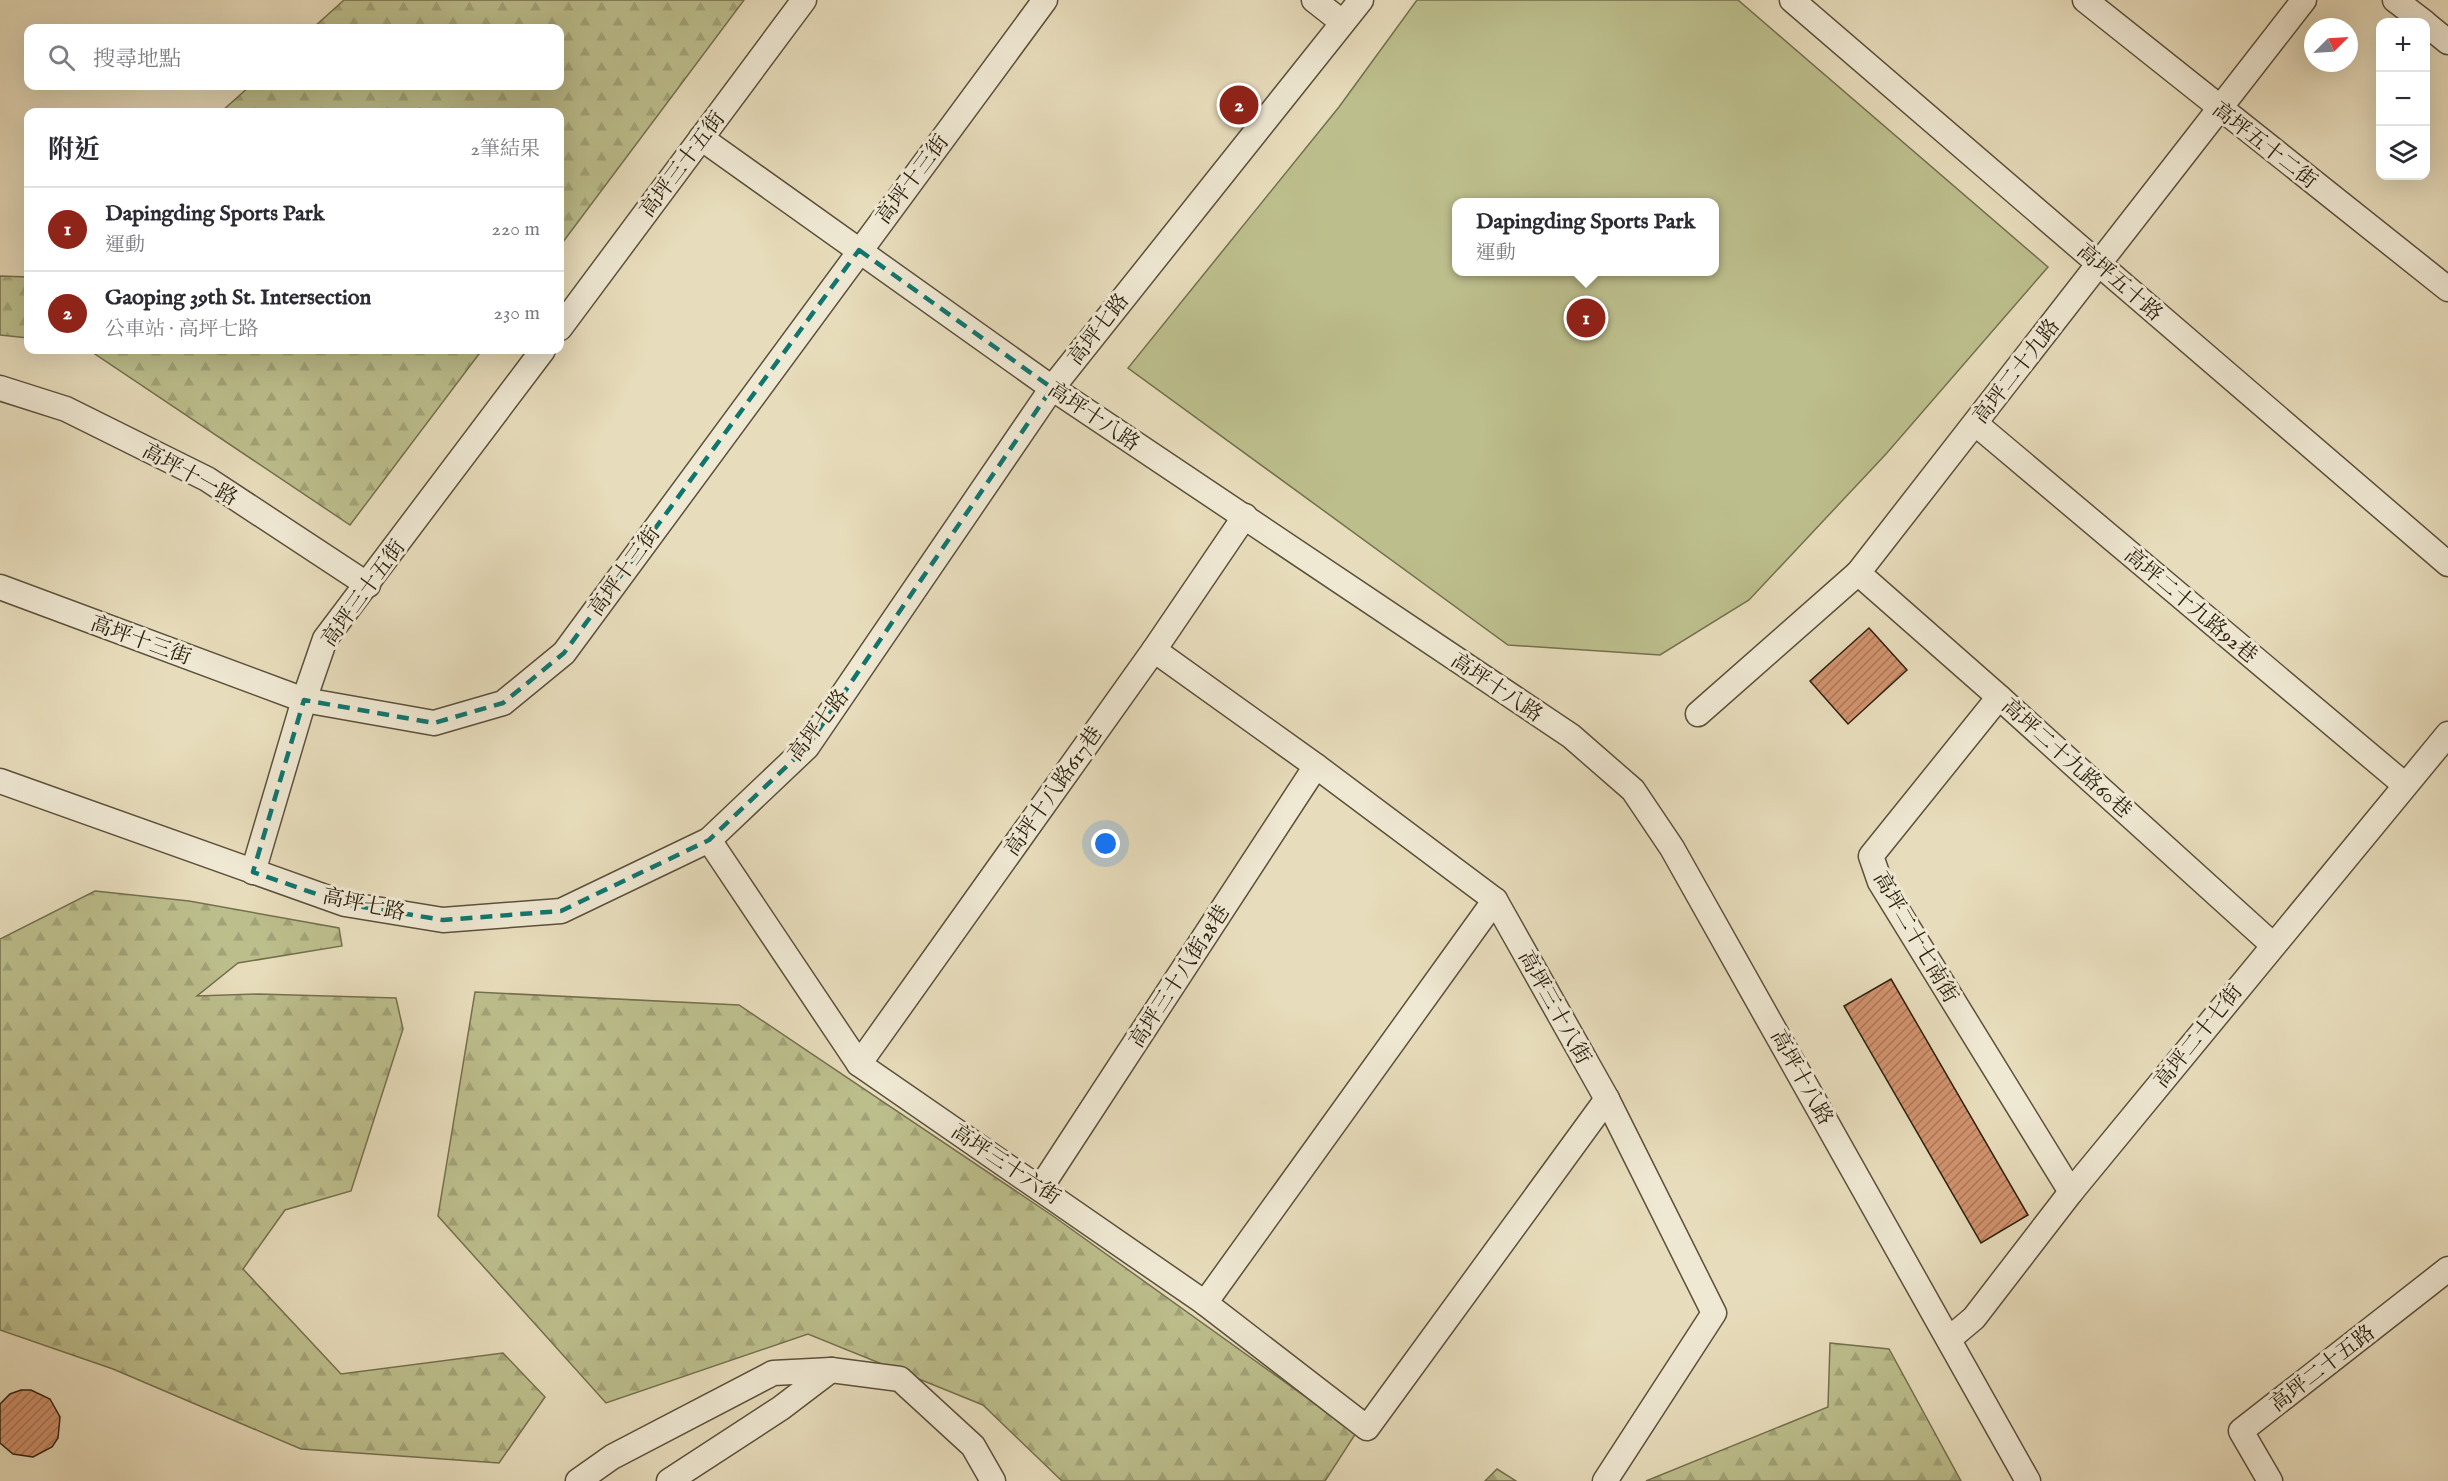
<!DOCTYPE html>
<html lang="zh-TW">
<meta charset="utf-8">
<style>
:root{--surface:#fff;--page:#f2f2f3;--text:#2b2b33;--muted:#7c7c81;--line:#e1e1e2;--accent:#8f2418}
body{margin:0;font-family:"IM FELL English","Noto Serif TC",serif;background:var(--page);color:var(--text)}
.controls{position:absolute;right:18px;top:18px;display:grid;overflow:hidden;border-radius:12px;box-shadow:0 6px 24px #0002}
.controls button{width:54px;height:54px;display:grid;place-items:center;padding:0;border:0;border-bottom:2px solid var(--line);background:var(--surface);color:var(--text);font:30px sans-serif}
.compass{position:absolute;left:2304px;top:18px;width:54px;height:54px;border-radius:50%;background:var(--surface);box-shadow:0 6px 24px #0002;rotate:66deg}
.you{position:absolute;left:1106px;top:844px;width:21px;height:21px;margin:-15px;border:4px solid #fff;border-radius:50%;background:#1a73e8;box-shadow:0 0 0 9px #1a73e833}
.badge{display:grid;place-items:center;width:39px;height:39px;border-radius:50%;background:var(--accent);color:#fff;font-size:20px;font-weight:700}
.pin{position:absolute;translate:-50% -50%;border:3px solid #fff;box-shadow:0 2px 6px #0006}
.popup{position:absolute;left:1452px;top:198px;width:267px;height:78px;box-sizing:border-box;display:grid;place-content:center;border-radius:12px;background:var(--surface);filter:drop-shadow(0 2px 4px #0005);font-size:20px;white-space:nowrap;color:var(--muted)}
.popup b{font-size:22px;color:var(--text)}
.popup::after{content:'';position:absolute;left:50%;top:100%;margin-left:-12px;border:12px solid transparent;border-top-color:var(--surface)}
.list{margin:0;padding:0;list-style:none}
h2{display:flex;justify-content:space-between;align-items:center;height:78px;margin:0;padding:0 24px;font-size:26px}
h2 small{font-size:20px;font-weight:400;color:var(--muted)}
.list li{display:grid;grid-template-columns:39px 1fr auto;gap:18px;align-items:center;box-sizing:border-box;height:84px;padding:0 24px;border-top:2px solid var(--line)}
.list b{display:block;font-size:22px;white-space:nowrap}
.list p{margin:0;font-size:20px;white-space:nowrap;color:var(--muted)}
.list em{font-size:20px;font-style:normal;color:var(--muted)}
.icon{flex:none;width:33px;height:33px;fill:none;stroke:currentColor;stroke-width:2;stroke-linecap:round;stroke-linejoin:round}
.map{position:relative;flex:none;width:2448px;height:1481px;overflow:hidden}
.search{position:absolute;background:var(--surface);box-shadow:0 6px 24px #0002;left:24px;top:24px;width:540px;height:66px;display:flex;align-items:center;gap:15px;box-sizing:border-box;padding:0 21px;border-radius:12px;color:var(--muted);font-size:22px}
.panel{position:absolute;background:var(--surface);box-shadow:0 6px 24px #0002;left:24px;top:108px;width:540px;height:246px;border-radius:12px}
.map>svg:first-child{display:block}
</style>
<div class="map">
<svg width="2448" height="1481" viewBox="0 0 2448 1481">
<defs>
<pattern id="forest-firs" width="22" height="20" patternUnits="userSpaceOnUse" patternTransform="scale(1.5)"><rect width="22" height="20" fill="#bcbe8c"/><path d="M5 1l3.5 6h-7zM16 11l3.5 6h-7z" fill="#a2a378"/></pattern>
<pattern id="building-hatch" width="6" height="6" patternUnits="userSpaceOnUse" patternTransform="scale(1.5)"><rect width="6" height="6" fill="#d1926d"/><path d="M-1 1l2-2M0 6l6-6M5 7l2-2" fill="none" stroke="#aa7758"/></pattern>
</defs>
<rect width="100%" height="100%" fill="#e7dcbb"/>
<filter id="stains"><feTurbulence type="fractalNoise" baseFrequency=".00333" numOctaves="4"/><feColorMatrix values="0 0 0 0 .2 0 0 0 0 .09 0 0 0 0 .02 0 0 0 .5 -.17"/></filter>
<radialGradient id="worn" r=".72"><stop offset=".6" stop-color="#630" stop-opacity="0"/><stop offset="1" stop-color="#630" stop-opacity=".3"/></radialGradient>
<g fill="url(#forest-firs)" stroke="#74704e" stroke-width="1.5">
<polygon points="344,0 744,0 560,246 560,112 221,112 250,86 560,86 560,28 313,28"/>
<polygon points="0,276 28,277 28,338 0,335"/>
<polygon points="89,350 482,350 350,525"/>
<polygon points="95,891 189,901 339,928 342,946 238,963 197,996 258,994 396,998 403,1029 351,1191 285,1210 243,1269 341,1374 503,1353 545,1397 499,1463 301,1449 113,1369 0,1330 0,939"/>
<polygon points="475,992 739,1005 1053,1216 1356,1433 1325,1481 1062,1481 983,1405 808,1334 606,1403 438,1216"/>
<polygon points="1830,1343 1889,1349 1961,1481 1646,1481 1828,1407"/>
<polygon points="1497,1469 1516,1481 1485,1481"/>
</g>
<path fill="#bcbe8c" stroke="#74704e" stroke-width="1.5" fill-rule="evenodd" d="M1417,0h321l310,267 -162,187 -137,146 -89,55 -152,-10 -380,-277 211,-261zM1457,202h258v70h-258z"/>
<g fill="url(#building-hatch)" stroke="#2d2110" stroke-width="1.5">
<polygon points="1869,628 1907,670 1848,724 1810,681"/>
<polygon points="1891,979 2028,1215 1981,1243 1844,1006"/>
<polygon points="21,1390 31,1390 50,1399 60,1417 58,1438 52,1447 33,1457 13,1454 0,1443 0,1404 10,1394"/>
</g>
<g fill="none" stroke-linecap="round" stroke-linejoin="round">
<g stroke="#5c503b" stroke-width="27">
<g id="minor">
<polyline points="1314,0 1342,22"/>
<polyline points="1792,0 2448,564"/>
<polyline points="2085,0 2448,289"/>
<polyline points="2395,0 2424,22"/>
<polyline points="2426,24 2448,42"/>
<polyline points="701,138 1052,388 1571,736 1633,790 1672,848 2028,1481"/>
<polyline points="560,328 804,0"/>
<polyline points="0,388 66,409 207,479 368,585"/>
<polyline points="1976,424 2405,785"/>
<polyline points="1858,573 1999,697 2273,945"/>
<polyline points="0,587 304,700 434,723 503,703 564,653 1045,0"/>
<polyline points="1154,650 1316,766 1495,900 1607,1099 1714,1313 1605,1481"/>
<polyline points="1999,697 1871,856 1880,882 2071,1192"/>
<polyline points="1698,714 1858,573 2304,0"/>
<polyline points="0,781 345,904 443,920 561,911 709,840 807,747 1052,388 1361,0"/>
<polyline points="709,840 859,1064 1205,1303 1367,1428 1607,1099"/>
<polyline points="253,872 304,700 325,639 543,350"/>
<polyline points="859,1064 1154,650 1245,516"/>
<polyline points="1041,1187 1316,766"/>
<polyline points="1205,1303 1495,900"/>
<polyline points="1949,1339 1974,1318 2071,1192 2448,734"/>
<polyline points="578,1481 612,1457 773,1373 831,1370 900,1379 973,1446 993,1481"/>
<polyline points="669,1481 781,1408 831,1370"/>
<polyline points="2270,1481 2241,1431 2448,1269"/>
</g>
</g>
<use href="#minor" stroke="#efe8d3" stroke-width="24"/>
</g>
<path fill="none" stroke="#0f766e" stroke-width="4.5" stroke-dasharray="12 8" stroke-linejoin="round" d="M859,250l193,138 -245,359 -98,93 -148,71 -118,9 -98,-16 -92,-32 51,-172 130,23 69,-20 61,-50z"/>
<g text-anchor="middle" stroke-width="6" stroke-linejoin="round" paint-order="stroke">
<g font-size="21" fill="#2d2110" stroke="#efe8d3">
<text transform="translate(2265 145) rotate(38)" y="7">高坪五十二街</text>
<text transform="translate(682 164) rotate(-53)" y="7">高坪三十五街</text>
<text transform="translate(912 179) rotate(-53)" y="7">高坪十三街</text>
<text transform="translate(2120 282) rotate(41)" y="7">高坪五十路</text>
<text transform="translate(1098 329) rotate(-52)" y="7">高坪七路</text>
<text transform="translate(2016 371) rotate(-52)" y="7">高坪二十九路</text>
<text transform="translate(1094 416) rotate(34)" y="7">高坪十八路</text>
<text transform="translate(190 474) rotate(29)" y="7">高坪十一路</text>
<text transform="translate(624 571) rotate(-54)" y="7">高坪十三街</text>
<text transform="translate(363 593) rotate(-54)" y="7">高坪三十五街</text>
<text transform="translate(2191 605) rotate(40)" y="7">高坪二十九路92巷</text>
<text transform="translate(141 640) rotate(20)" y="7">高坪十三街</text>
<text transform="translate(1497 687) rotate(34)" y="7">高坪十八路</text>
<text transform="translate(818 725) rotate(-52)" y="7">高坪七路</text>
<text transform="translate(2067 758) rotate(42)" y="7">高坪二十九路60巷</text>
<text transform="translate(1053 791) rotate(-55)" y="7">高坪十八路617巷</text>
<text transform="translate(364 904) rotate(12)" y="7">高坪七路</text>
<text transform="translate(1916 937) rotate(60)" y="7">高坪二十七南街</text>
<text transform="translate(1179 976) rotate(-57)" y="7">高坪三十八街28巷</text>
<text transform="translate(1555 1007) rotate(61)" y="7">高坪三十八街</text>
<text transform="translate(2198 1036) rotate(-51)" y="7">高坪二十七街</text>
<text transform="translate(1802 1077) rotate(61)" y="7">高坪十八路</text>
<text transform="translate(1006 1164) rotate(34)" y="7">高坪三十六街</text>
<text transform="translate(2322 1368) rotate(-38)" y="7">高坪二十五路</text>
</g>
</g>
<rect width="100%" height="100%" filter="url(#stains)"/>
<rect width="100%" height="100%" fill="url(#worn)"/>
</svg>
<div class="controls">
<button>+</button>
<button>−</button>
<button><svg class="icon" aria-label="layers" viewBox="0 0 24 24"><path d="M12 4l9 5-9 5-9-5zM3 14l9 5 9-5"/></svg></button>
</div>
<svg class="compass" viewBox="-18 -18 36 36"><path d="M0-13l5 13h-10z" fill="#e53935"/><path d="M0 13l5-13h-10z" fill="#7c7c81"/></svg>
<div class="you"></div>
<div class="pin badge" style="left:1586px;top:318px">1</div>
<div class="popup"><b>Dapingding Sports Park</b>運動</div>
<div class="pin badge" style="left:1239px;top:105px">2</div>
<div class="search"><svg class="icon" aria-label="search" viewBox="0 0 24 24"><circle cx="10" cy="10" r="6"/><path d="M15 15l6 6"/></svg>搜尋地點</div>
<section class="panel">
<h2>附近<small>2筆結果</small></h2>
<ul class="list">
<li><span class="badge">1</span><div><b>Dapingding Sports Park</b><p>運動</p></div><em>220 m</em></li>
<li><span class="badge">2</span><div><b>Gaoping 39th St. Intersection</b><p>公車站 · 高坪七路</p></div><em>230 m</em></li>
</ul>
</section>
</div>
